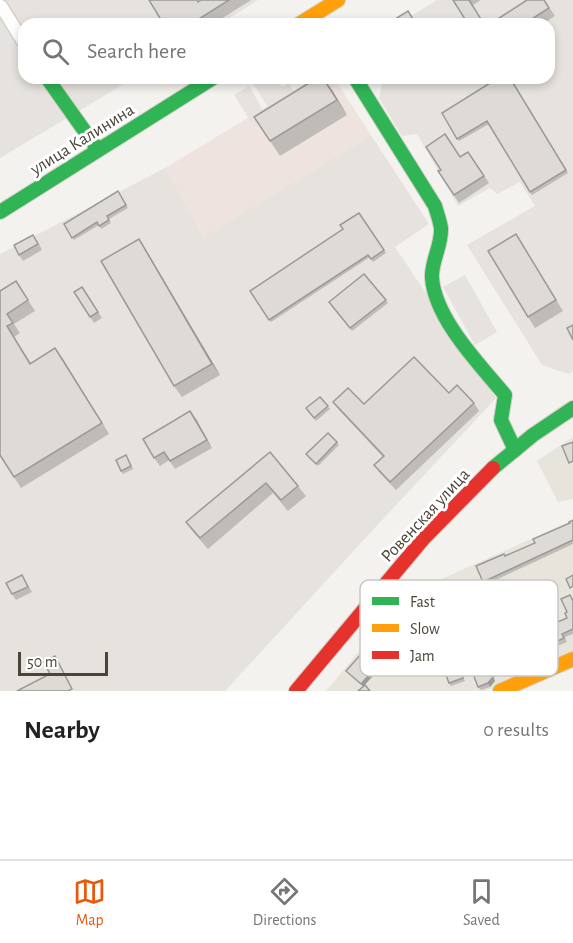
<!DOCTYPE html>
<meta charset="utf-8">
<style>
:root{--surface:#fff;--page:#f6f6f6;--text:#222;--muted:#767676;--line:#e0e0e0;--accent:#ea580c}
body{margin:0;font-family:"Alegreya Sans",sans-serif;background:var(--page);color:var(--text)}
.scale{position:absolute;left:18px;bottom:15px;width:90px;box-sizing:border-box;padding-left:6px;border:3px solid #4b4439;border-top:0;font-size:16px;line-height:21px;white-space:nowrap;color:#4b4439;-webkit-text-stroke:4px #fff;paint-order:stroke}
.list{margin:0;padding:0;list-style:none}
h2{display:flex;justify-content:space-between;align-items:center;height:78px;margin:0;padding:0 24px;font-size:26px}
h2 small{font-size:20px;font-weight:400;color:var(--muted)}
.icon{flex:none;width:33px;height:33px;fill:none;stroke:currentColor;stroke-width:2;stroke-linecap:round;stroke-linejoin:round}
.map{position:relative;flex:none;width:573px;height:691px;overflow:hidden}
.search{position:absolute;background:var(--surface);box-shadow:0 3px 9px #0003;left:18px;right:18px;top:18px;height:66px;display:flex;align-items:center;gap:15px;box-sizing:border-box;padding:0 21px;border-radius:18px;color:var(--muted);font-size:22px}
.sheet{height:168px;background:var(--surface)}
nav{display:flex;justify-content:space-around;align-items:center;box-sizing:border-box;height:84px;border-top:2px solid var(--line);background:var(--surface);font-size:16px;color:var(--muted)}
nav a{display:grid;justify-items:center;gap:3px}
nav .on{color:var(--accent)}
.map>svg:first-child{display:block}
</style>
<div class="map">
<svg width="573" height="691" viewBox="0 0 573 691">
<rect width="100%" height="100%" fill="#f4f2ee"/>
<g fill="#e7e4dc">
<polygon points="573,437 573,499 558,502 537,461"/>
<polygon points="573,520 573,651 486,691 326,691 406,595"/>
</g>
<g fill="#e6e2de">
<polygon points="0,0 258,0 220,24 24,24 24,78 134,78 0,158"/>
<polygon points="437,0 573,0 573,371 569,374 542,365 467,245 535,206 520,182 497,194 490,188 458,206 417,134 402,136 379,98 383,78 549,78 549,24 398,24"/>
<polygon points="371,135 429,224 395,247 496,398 369,534 225,691 0,691 0,254 165,168 204,236"/>
</g>
<polygon fill="#eee3df" points="314,78 334,78 371,135 203,237 165,168"/>
<g fill="#e6e3df">
<polygon points="260,78 276,78 282,87 289,83 298,98 272,114 253,83"/>
<polygon points="249,86 268,118 254,127 234,95"/>
<polygon points="465,275 497,332 475,345 443,287"/>
</g>
<g fill="none" stroke-linecap="round" stroke-linejoin="round">
<g stroke="#d2d0cb" stroke-width="15">
<polyline id="street" points="1,6 24,43"/>
</g>
<g stroke="#d3cfc5" stroke-width="16">
<g id="fast">
<polyline points="47,78 98,150"/>
<path d="M355,78l80,128c2,7 5,15 6,22 1,18 -10,33 -9,50 3,41 48,87 73,117l-4,25 14,30"/>
<polyline points="0,212 213,78"/>
<polyline points="493,468 533,435 573,408"/>
</g>
</g>
<g stroke="#d3cfc5" stroke-width="16">
<g id="slow">
<polyline points="299,24 338,0"/>
<polyline points="500,691 573,659"/>
</g>
</g>
<g stroke="#d3cfc5" stroke-width="16">
<polyline id="jam" points="296,691 424,538 493,468"/>
</g>
<use href="#street" stroke="#fdfdfc" stroke-width="12"/>
<use href="#fast" stroke="#30b455" stroke-width="14"/>
<use href="#slow" stroke="#ff9f0a" stroke-width="14"/>
<use href="#jam" stroke="#e5322d" stroke-width="14"/>
</g>
<g fill="#bfbcb8">
<polygon points="201,0 251,0 213,24 162,24"/>
<polygon points="453,0 481,0 473,5"/>
<polygon points="544,0 555,16 542,24 494,24"/>
<polygon points="510,78 568,173 532,195 489,124 459,141 442,113"/>
<polygon points="332,90 347,115 280,156 270,141"/>
<polygon points="468,152 489,183 459,203 438,171"/>
<polygon points="118,191 128,208 109,219 111,223 101,229 99,225 74,240 64,224"/>
<polygon points="359,213 386,253 373,262 370,257 271,322 250,291 343,229"/>
<polygon points="516,234 563,311 535,328 528,317"/>
<polygon points="139,239 146,250 220,375 182,397 174,386"/>
<polygon points="37,240 42,250 23,261 19,255"/>
<polygon points="364,274 388,303 352,331 329,302"/>
<polygon points="82,287 102,318 94,323 74,292"/>
<polygon points="0,291 23,292 35,311 14,324 20,333 14,337 31,363 55,348 109,434 21,488 14,477"/>
<polygon points="449,393 474,403 479,411 396,490 380,473 374,465 383,457 339,410 333,402 364,404"/>
<polygon points="320,397 330,409 316,421 306,408"/>
<polygon points="196,419 212,448 175,469 169,460 160,466 154,458"/>
<polygon points="337,442 339,445 318,466 306,454"/>
<polygon points="270,452 298,486 306,496 288,511 273,493 208,549 194,533 186,522"/>
<polygon points="128,458 133,469 123,474 121,471"/>
<polygon points="573,520 573,544 485,585 483,582 505,556 535,543 570,523"/>
<polygon points="22,575 32,592 16,600 12,594"/>
<polygon points="424,591 428,595 435,613 449,613 457,632 435,641 430,632 419,636 415,632 423,618"/>
<polygon points="573,599 573,634 565,637 567,642 543,652 544,655 494,677 495,681 490,687 481,690 478,687 501,654 534,632 567,618 567,612"/>
<polygon points="458,665 465,681 451,686 449,683"/>
</g>
<g fill="#9b9996">
<polygon points="323,78 332,90 347,115 337,100"/>
<polygon points="139,239 146,250 220,375 212,364"/>
<polygon points="55,348 63,359 109,434 102,423"/>
<polygon points="190,411 196,419 212,448 207,440"/>
<polygon points="424,591 428,595 437,618 433,613"/>
<polygon points="446,608 449,613 457,632 454,627"/>
<polygon points="385,657 387,660 363,687 361,684"/>
<polygon points="491,673 495,681 490,687 488,683"/>
</g>
<g fill="#dedbd6" stroke="#9b9996" stroke-width="1.5">
<polygon points="149,0 197,0 198,2 201,0 229,0 191,24 162,24 163,23"/>
<polygon points="453,0 469,0 484,24 468,24"/>
<polygon points="527,0 544,0 549,8 524,24 494,24 493,22"/>
<polygon points="408,11 416,24 387,24"/>
<polygon points="317,78 323,78 337,100 270,141 254,117"/>
<polygon points="498,78 510,78 566,170 530,192 487,121 457,139 442,113"/>
<polygon points="445,134 460,157 468,152 484,176 454,195 438,171 441,170 426,147"/>
<polygon points="118,191 126,205 107,216 109,220 99,226 97,222 72,238 64,224"/>
<polygon points="359,213 384,250 371,259 368,255 269,320 250,291 343,229 340,225"/>
<polygon points="516,234 556,300 528,317 488,251"/>
<polygon points="33,235 38,244 19,255 14,245"/>
<polygon points="139,239 212,364 174,386 101,261"/>
<polygon points="364,274 386,300 350,328 329,302"/>
<polygon points="16,281 28,300 7,314 13,323 7,326 30,364 55,348 102,423 14,477 0,455 0,291"/>
<polygon points="82,287 98,312 90,317 74,292"/>
<polygon points="573,325 573,340 567,328"/>
<polygon points="414,357 449,393 457,385 474,403 390,482 374,465 384,456 333,402 348,388 364,404"/>
<polygon points="320,397 328,406 314,418 306,408"/>
<polygon points="190,411 207,440 170,461 164,452 154,458 143,439"/>
<polygon points="328,433 337,442 316,464 306,454"/>
<polygon points="573,442 573,461 569,463 562,446"/>
<polygon points="270,452 298,486 281,500 266,483 200,538 186,522"/>
<polygon points="126,455 131,466 121,471 116,460"/>
<polygon points="573,520 573,540 483,582 476,566 504,554 505,556 535,543 533,539 570,523 569,522"/>
<polygon points="22,575 28,587 12,594 6,583"/>
<polygon points="573,575 573,586 570,588 566,579"/>
<polygon points="570,595 573,601 573,629 562,634 564,638 541,649 542,652 491,673 493,677 488,683 478,687 470,666 501,654 497,644 533,630 534,632 567,618 565,613 567,612 561,599"/>
<polygon points="370,644 385,657 361,684 346,671"/>
<polygon points="55,656 72,689 68,691 17,691 50,674 44,662"/>
<polygon points="458,665 463,678 449,683 444,670"/>
<polygon points="365,685 370,691 358,691"/>
</g>
<g text-anchor="middle" stroke-width="6" stroke-linejoin="round" paint-order="stroke">
<g font-size="18" fill="#4b4439" stroke="#fff">
<text transform="translate(82 139) rotate(-32)" y="6">улица Калинина</text>
<text transform="translate(425 515) rotate(-47)" y="6">Ровенская улица</text>
</g>
</g>
<rect x="360" y="580" width="198" height="96" rx="9" fill="#fff" stroke="#c9c7c4" stroke-width="1.5"/>
<rect x="372" y="597" width="27" height="8" fill="#30b455"/>
<rect x="372" y="624" width="27" height="8" fill="#ff9f0a"/>
<rect x="372" y="651" width="27" height="8" fill="#e5322d"/>
<g font-size="16" fill="#4b4439">
<text x="410" y="607">Fast</text>
<text x="410" y="634">Slow</text>
<text x="410" y="661">Jam</text>
</g>
</svg>
<div class="scale">50 m</div>
<div class="search"><svg class="icon" aria-label="search" viewBox="0 0 24 24"><circle cx="10" cy="10" r="6"/><path d="M15 15l6 6"/></svg>Search here</div>
</div>
<section class="sheet">
<h2>Nearby<small>0 results</small></h2>
<ul class="list">
</ul>
</section>
<nav>
<a class="on"><svg class="icon" aria-label="map" viewBox="0 0 24 24"><path d="M3 6l6-2 6 2 6-2v14l-6 2-6-2-6 2zM9 4v14M15 6v14"/></svg>Map</a>
<a><svg class="icon" aria-label="directions" viewBox="0 0 24 24"><path d="M12 3l9 9-9 9-9-9zM9 14v-3h6M13 9l2 2-2 2"/></svg>Directions</a>
<a><svg class="icon" aria-label="saved" viewBox="0 0 24 24"><path d="M7 4h10v16l-5-4-5 4z"/></svg>Saved</a>
</nav>
